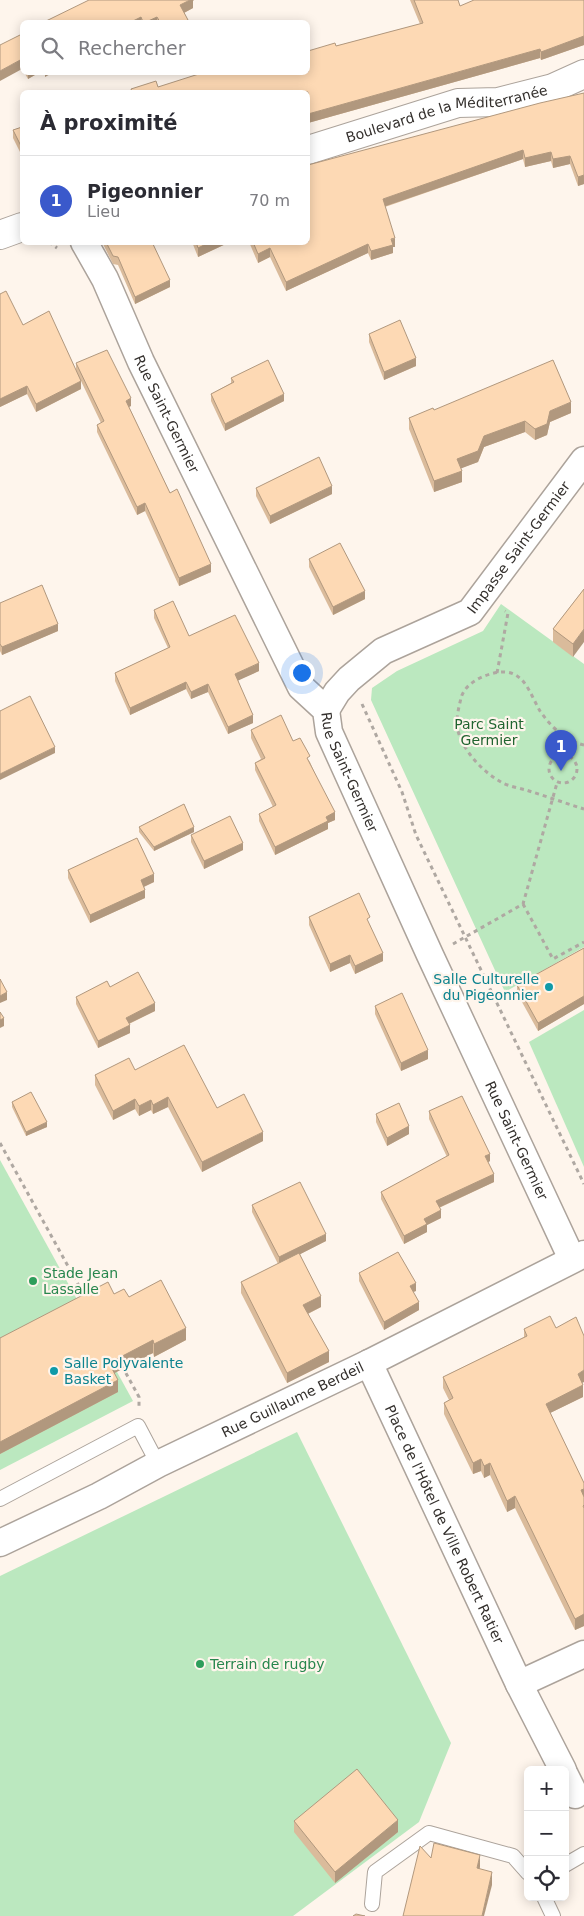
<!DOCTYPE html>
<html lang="fr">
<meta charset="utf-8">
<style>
:root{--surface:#fff;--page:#f2f2f3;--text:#2b2b33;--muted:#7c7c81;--line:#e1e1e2;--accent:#3a59cb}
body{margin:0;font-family:"DejaVu Sans",sans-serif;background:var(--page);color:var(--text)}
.controls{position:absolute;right:15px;bottom:15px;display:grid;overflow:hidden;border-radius:8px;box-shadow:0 2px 12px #0003}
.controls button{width:45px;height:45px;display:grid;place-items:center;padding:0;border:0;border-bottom:1px solid var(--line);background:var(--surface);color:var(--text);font:25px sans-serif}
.you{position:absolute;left:301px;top:672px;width:18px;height:18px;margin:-12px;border:4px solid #fff;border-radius:50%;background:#1a73e8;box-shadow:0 0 0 8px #1a73e833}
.badge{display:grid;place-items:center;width:32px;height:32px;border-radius:50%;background:var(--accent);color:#fff;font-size:16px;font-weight:700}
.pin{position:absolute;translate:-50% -41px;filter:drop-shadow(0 1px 2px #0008)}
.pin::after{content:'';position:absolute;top:26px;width:18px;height:15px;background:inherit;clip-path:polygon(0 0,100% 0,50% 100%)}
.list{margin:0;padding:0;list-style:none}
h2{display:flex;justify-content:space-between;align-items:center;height:65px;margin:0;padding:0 20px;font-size:21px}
h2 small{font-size:16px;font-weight:400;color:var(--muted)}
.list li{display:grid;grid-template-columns:32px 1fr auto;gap:15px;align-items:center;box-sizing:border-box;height:90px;padding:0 20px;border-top:1px solid var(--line)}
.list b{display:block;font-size:19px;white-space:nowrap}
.list p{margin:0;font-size:16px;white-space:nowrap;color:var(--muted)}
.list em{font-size:16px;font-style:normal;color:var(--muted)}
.icon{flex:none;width:28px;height:28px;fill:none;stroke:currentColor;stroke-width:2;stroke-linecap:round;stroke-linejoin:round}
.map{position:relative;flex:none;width:584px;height:1916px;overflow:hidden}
.search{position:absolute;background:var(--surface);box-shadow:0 2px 12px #0003;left:20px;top:20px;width:290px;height:55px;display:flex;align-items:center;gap:12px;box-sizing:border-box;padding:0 18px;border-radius:8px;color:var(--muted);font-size:19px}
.panel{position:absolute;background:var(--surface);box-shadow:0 2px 12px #0003;left:20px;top:90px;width:290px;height:155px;border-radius:8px}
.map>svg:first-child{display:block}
</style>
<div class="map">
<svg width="584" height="1916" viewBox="0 0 584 1916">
<rect width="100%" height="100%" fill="#fef5ec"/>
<g fill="#bbe8bf">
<polygon points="501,604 584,664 584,947 505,992 371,700 372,688 397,671 483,631"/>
<polygon points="584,1010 584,1167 529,1042"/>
<polygon points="0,1160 133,1401 0,1470"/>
<polygon points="297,1432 451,1743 419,1822 293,1916 0,1916 0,1576"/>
</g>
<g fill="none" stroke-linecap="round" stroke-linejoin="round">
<g stroke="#aca39b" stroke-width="16">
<g id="lane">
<polyline points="0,1499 138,1426 158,1464"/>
<polyline points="565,1865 584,1854"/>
<polyline points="544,1897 553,1916"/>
<polyline points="372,1904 375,1872 429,1833 513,1856 528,1873"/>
</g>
</g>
<g stroke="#aca39b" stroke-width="29">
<g id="street">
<path id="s1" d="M84,242l21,37 36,83 160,325 25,23 3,22 101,223 142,304"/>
<path id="s2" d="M326,710l11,-18 12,-13 34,-28 87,-39 114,-152"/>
<path id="s3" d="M369,1363l150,321 65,-30"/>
<path id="s4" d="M0,1543l99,-47 59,-32 211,-101 215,-109"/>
<polyline points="519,1684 563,1770"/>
<polyline points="565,1775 575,1795"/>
</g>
</g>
<g stroke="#aca39b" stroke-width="30">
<g id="secondary">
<path id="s5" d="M308,150l150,-47 40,-1 55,-14 31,-14"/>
<polyline points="0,235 22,227"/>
</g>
</g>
<g stroke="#afa8a2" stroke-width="3" stroke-dasharray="4 4" stroke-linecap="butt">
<polyline points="49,242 57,248"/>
<polyline points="497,673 508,613 505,611"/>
<polyline points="362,704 402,792 416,835 584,1184"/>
<path d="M584,745c-18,-4 -33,-18 -44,-34 -9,-15 -15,-39 -36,-39 -16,0 -39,10 -43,26 -2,9 -6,23 -3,33 6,21 25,41 43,51 7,4 17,6 25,8 19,6 39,13 58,19"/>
<circle cx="563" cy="769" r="14"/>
<polyline points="567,756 573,743"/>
<polyline points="523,904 553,959 584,942"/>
<polyline points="453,944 523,904 557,783"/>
<polyline points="0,1143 85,1297"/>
<polyline points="122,1366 139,1397 139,1406"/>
</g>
<use href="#lane" stroke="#fff" stroke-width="14"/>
<use href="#street" stroke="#fff" stroke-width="26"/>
<use href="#secondary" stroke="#fff" stroke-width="28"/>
</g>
<g fill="#dabb9b">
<polygon points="410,0 458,0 460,6 584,0 584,45 541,60 540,58 308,123 308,92 131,92 131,89 158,87 336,46 420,24"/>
<polygon points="193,1 193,8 184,13 188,22 44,22"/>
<polygon points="24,72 40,72 28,79"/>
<polygon points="584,93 584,184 578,186 570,164 553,168 551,161 525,167 523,159 385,207 395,247 393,247 393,253 371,260 368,253 286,291 270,257 258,263 249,242 308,242"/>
<polygon points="22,127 22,156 13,138 13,130"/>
<polygon points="102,242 152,242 170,287 135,304 118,265 113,264"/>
<polygon points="192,242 230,242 198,257"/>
<polygon points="0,294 23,325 76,370 76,363 131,406 129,407 170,493 211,572 179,586 145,511 137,515 97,432 97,425 101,423 81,381 81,389 36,412 27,394 0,407"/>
<polygon points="369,334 416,366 384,380 369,342"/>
<polygon points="231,378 284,401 225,431 211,401 211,394 231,383"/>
<polygon points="434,410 571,413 550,422 547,435 535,440 525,432 484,447 478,462 461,468 462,482 434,492 409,429 409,418"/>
<polygon points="256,488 332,494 270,524 256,496"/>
<polygon points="309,559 365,599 333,615 309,567"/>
<polygon points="584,589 573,657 553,642 553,629"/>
<polygon points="0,603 58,631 2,655 0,651"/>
<polygon points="154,610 189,636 259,671 238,680 253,723 228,734 208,692 191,699 186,689 130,715 115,681 115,673 168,648 154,618"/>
<polygon points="251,730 293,741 310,762 335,820 328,823 328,829 275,855 259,821 259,814 273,807 255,770 255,763 261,759 251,738"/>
<polygon points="139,827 194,832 154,851 139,832"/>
<polygon points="191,835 243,850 204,869 191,842"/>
<polygon points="68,870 154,882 144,887 145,898 90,923 68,878"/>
<polygon points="309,917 370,925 383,961 355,974 350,963 330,972 309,925"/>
<polygon points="584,948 584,1004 538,1031 517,993 517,985"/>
<polygon points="110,987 155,1011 129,1024 130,1033 98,1048 76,1004 76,997"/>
<polygon points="375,1006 428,1059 401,1071 375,1014"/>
<polygon points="135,1070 217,1108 263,1141 202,1172 168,1107 153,1114 151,1110 139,1116 135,1109 113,1120 95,1085 95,1075"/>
<polygon points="12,1102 47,1127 26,1136 12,1107"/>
<polygon points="429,1111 490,1161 488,1162 494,1182 439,1208 441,1218 427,1225 427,1232 404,1244 381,1199 381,1192 447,1157 429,1119"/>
<polygon points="376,1114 409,1134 387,1146 376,1122"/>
<polygon points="252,1205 326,1241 300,1254 321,1307 308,1314 329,1362 287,1383 241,1293 241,1282 278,1264 252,1212"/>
<polygon points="359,1273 416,1291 413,1292 419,1310 384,1330 359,1281"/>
<polygon points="114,1294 129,1297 186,1340 154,1357 153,1353 114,1373 118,1392 0,1454 0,1338"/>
<polygon points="524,1329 582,1383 583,1397 550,1413 584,1483 584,1626 575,1630 515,1508 507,1512 490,1475 484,1478 481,1471 473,1474 444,1414 444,1403 449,1400 443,1388 443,1377 524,1337"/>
<polygon points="294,1821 398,1832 335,1883 294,1832"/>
</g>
<g fill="#b1987e">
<polygon points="190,0 194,0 193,1 193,8 180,15 180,5"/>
<polygon points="141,17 141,22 131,22"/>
<polygon points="157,17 157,22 146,22"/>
<polygon points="584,36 584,45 541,60 541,52"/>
<polygon points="540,49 540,58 308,123 308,114"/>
<polygon points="22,59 22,69 0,81 0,71"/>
<polygon points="28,72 40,72 28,79"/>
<polygon points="45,72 54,72 45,77"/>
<polygon points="523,150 523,159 383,207 383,199"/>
<polygon points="551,152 551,161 525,167 525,158"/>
<polygon points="570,156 570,164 553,168 553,159"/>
<polygon points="584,175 584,184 578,186 578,177"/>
<polygon points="395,238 395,247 393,247 393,253 371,260 371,251"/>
<polygon points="210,242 230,242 198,257 198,248"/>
<polygon points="368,244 368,253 286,291 286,282"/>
<polygon points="270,248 270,257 258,263 258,254"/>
<polygon points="170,280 170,287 135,304 135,297"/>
<polygon points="416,358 416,366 384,380 384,372"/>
<polygon points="81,381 81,389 36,412 36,404"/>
<polygon points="27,386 27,394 0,407 0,399"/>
<polygon points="284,394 284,401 225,431 225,424"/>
<polygon points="131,398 131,406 126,408 126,401"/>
<polygon points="571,402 571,413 550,422 547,435 535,440 535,429 550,411"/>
<polygon points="525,421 525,432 484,447 478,462 457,470 457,459 484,436"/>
<polygon points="462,471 462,482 434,492 434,481"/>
<polygon points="332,486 332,494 270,524 270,516"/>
<polygon points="145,503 145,511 137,515 137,507"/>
<polygon points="211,564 211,572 179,586 179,578"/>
<polygon points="365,591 365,599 333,615 333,607"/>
<polygon points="58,624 58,631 2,655 2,647"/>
<polygon points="584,629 584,642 573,657 573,644"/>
<polygon points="259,663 259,671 235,682 235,674"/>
<polygon points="186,682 186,689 130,715 130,708"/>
<polygon points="208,684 208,692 191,699 191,692"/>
<polygon points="253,715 253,723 228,734 228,727"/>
<polygon points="55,747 55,753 0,780 0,774"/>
<polygon points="335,812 335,820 328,823 328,829 275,855 275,847 326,817"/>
<polygon points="194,827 194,832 154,851 154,847"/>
<polygon points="243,843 243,850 204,869 204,861"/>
<polygon points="154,874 154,882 141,888 141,880"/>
<polygon points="145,890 145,898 90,923 90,915"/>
<polygon points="383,953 383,961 355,974 355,966"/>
<polygon points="350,955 350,963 330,972 330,964"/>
<polygon points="7,992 7,1000 0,1003 0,996"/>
<polygon points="584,996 584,1004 538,1031 538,1023"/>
<polygon points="155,1003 155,1011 126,1025 126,1018"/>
<polygon points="4,1018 4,1026 0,1028 0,1020"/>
<polygon points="130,1025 130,1033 98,1048 98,1041"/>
<polygon points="428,1050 428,1059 401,1071 401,1063"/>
<polygon points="168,1097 168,1107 153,1114 153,1105"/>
<polygon points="135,1099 135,1109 113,1120 113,1111"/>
<polygon points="151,1100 151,1110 139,1116 139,1106"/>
<polygon points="47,1122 47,1127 26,1136 26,1132"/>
<polygon points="409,1126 409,1134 387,1146 387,1138"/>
<polygon points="263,1132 263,1141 202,1172 202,1162"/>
<polygon points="490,1154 490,1161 485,1164 485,1156"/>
<polygon points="494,1174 494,1182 436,1209 436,1201"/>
<polygon points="441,1210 441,1218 427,1225 427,1232 404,1244 404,1236 424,1219"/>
<polygon points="326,1234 326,1241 279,1265 279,1257"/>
<polygon points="416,1283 416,1291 410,1293 410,1286"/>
<polygon points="321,1296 321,1307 303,1316 303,1305"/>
<polygon points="419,1302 419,1310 384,1330 384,1322"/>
<polygon points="186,1328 186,1340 154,1357 154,1344"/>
<polygon points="153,1340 153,1353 109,1376 109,1363"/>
<polygon points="329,1351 329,1362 287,1383 287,1373"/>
<polygon points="584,1370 584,1382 578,1385 578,1374"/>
<polygon points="118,1380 118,1392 0,1454 0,1442"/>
<polygon points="583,1385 583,1397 546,1415 546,1404"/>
<polygon points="481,1459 481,1471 473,1474 473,1463"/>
<polygon points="490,1463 490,1475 484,1478 484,1466"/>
<polygon points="584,1489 584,1500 581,1490"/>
<polygon points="515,1496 515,1508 507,1512 507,1501"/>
<polygon points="584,1614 584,1626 575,1630 575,1619"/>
<polygon points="398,1820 398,1832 335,1883 335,1872"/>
<polygon points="480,1855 480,1867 477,1881 477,1868"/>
<polygon points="492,1872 492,1885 484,1916 482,1916"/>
</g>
<g fill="#fdd9b4" stroke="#b1987e">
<polygon points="89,0 190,0 180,5 188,20 184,22 160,22 157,17 146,22 143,22 141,17 131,22 44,22"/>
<polygon points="414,0 458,0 460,6 474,0 584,0 584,36 541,52 540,49 308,114 308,92 132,92 131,89 156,81 158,87 205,72 308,72 308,51 335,43 336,46 423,23"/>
<polygon points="22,34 22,59 0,71 0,45"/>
<polygon points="584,93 584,175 578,177 570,156 553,159 551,152 525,158 523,150 383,199 395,238 391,239 393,245 371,251 368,244 286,282 270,248 258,254 253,242 308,242 308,165 540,103"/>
<polygon points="22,127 22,148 13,130"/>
<polygon points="106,242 152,242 170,280 135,297 118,257 113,256"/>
<polygon points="196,242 210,242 198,248"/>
<polygon points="6,291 23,325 49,311 81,381 36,404 27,386 0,399 0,294"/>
<polygon points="400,320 416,358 384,372 369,334"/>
<polygon points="107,350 131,398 126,401 170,493 177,489 211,564 179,578 145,503 137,507 97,425 104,421 76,363"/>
<polygon points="268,360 284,394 225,424 211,394 234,382 231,378"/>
<polygon points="553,360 571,402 550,411 547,424 535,429 525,421 484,436 478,451 457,459 462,471 434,481 409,418 433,408 434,410"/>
<polygon points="319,457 332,486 270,516 256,488"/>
<polygon points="340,543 365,591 333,607 309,559"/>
<polygon points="42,585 58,624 2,647 0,644 0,603"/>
<polygon points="584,589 584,629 573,644 553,629"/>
<polygon points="173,601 189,636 235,615 259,663 235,674 253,715 228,727 208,684 191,692 186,682 130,708 115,673 170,647 154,610"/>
<polygon points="30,696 55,747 0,774 0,711"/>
<polygon points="281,715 293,741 300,738 310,756 307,758 335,812 326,817 328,821 275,847 259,814 276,805 255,763 265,758 251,730"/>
<polygon points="184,804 194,827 154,847 139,827"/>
<polygon points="230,816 243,843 204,861 191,835"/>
<polygon points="137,838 154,874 141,880 145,890 90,915 68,870"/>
<polygon points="359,893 370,917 367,919 383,953 355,966 350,955 330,964 309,917"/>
<polygon points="584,948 584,996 538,1023 517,985"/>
<polygon points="138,972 155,1003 126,1018 130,1025 98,1041 76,997 107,981 110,987"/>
<polygon points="0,979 7,992 0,996"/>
<polygon points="402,993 428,1050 401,1063 375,1006"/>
<polygon points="0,1012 4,1018 0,1020"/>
<polygon points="184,1045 217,1108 244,1094 263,1132 202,1162 168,1097 153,1105 151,1100 139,1106 135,1099 113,1111 95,1075 129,1058 135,1070"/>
<polygon points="31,1092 47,1122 26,1132 12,1102"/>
<polygon points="462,1096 490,1154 485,1156 494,1174 436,1201 441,1210 424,1219 427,1224 404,1236 381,1192 449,1155 429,1111"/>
<polygon points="399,1103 409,1126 387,1138 376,1114"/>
<polygon points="300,1182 326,1234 279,1257 252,1205"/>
<polygon points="398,1252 416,1283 410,1286 419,1302 384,1322 359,1273"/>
<polygon points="299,1253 321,1296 303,1305 329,1351 287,1373 241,1282"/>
<polygon points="161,1280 186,1328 154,1344 153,1340 109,1363 118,1380 0,1442 0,1338 108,1282 114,1294 124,1289 129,1297"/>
<polygon points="550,1316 556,1328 576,1317 584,1336 584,1370 578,1374 583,1385 546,1404 584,1483 584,1489 581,1490 584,1497 584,1505 583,1506 584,1508 584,1614 575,1619 515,1496 507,1501 490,1463 484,1466 481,1459 473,1463 444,1403 453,1398 443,1377 527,1336 524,1329"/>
<polygon points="357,1769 398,1820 335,1872 294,1821"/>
<polygon points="434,1843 480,1855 477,1868 492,1872 482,1916 403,1916 420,1846 431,1858"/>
<polygon points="356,1914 365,1916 353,1916"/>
</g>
<g fill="#0f9aa8" stroke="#fef5ec" stroke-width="2">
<circle cx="549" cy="987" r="5"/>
<circle cx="54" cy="1371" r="5"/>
</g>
<g fill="#2e9e5b" stroke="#fef5ec" stroke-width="2">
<circle cx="33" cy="1281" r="5"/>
<circle cx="200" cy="1664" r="5"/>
</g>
<g text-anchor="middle" stroke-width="4.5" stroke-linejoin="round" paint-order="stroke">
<g font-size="14" fill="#34302d" stroke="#fef5ec">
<text dy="5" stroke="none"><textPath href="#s5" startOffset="144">Boulevard de la Méditerranée</textPath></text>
<text dy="5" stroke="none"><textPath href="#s1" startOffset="191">Rue Saint-Germier</textPath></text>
<text dy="5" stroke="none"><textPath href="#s2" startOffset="259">Impasse Saint-Germier</textPath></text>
<text dy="5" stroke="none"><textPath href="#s1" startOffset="596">Rue Saint-Germier</textPath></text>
<text dy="5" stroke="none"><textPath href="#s1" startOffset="1001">Rue Saint-Germier</textPath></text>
<text dy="5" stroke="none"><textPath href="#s4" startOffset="326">Rue Guillaume Berdeil</textPath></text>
<text dy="5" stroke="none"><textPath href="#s3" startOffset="178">Place de l'Hôtel de Ville Robert Ratier</textPath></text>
</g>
<g font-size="14" fill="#20642f" stroke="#fef5ec">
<text x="489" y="729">Parc Saint<tspan x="489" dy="16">Germier</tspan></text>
</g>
<g font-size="14" fill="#0d838f" stroke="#fef5ec" text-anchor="end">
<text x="539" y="984">Salle Culturelle<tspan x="539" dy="16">du Pigeonnier</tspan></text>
<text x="64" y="1368" text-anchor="start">Salle Polyvalente<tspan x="64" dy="16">Basket</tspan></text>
</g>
<g font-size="14" fill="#27864d" stroke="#fef5ec" text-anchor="start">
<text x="43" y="1278">Stade Jean<tspan x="43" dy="16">Lassalle</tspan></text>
<text x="210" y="1669">Terrain de rugby</text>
</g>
</g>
</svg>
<div class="controls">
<button>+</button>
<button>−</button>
<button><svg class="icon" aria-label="locate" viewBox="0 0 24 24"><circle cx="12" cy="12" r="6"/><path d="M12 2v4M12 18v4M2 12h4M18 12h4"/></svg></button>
</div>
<div class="you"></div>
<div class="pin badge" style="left:561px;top:771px">1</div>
<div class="search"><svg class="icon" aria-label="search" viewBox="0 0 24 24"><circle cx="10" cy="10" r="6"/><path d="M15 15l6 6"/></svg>Rechercher</div>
<section class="panel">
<h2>À proximité<small></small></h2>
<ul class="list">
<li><span class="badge">1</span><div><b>Pigeonnier</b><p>Lieu</p></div><em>70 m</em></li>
</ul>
</section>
</div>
